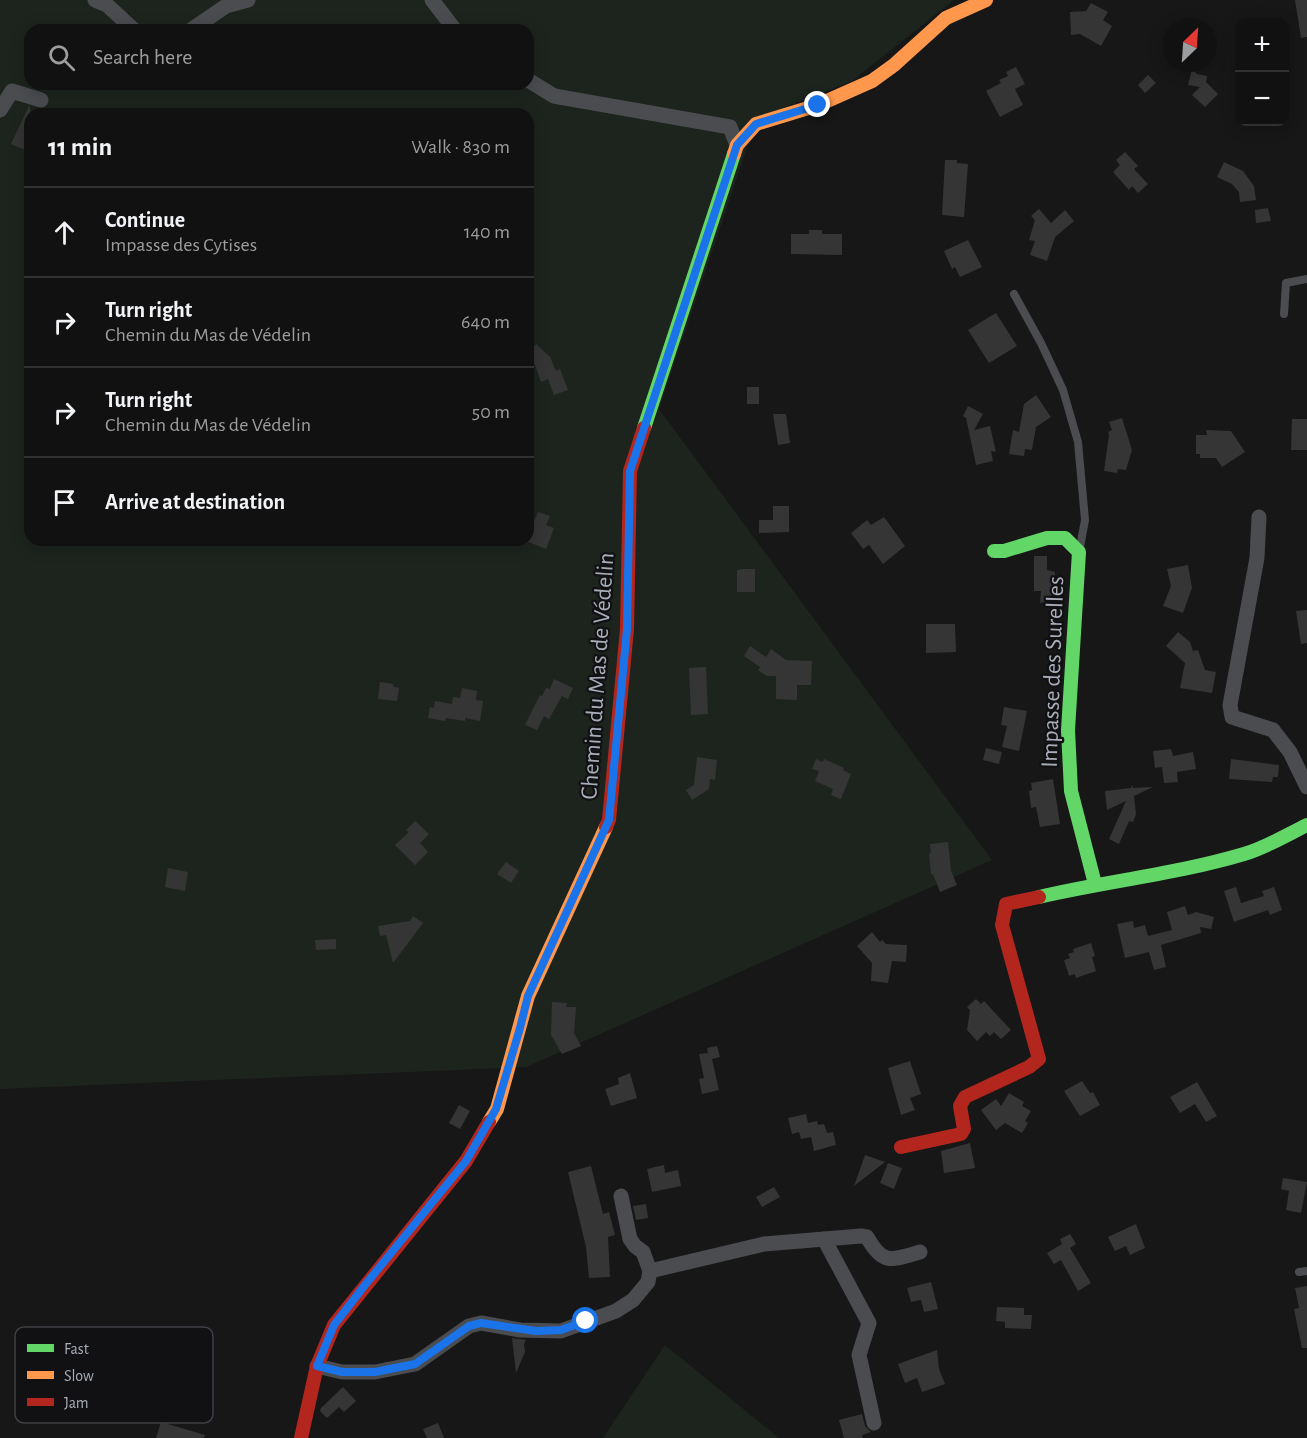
<!DOCTYPE html>
<meta charset="utf-8">
<style>
:root{--surface:#111;--page:#1e1f1f;--text:#f1f3f6;--muted:#9c9d9f;--line:#303131}
body{margin:0;font-family:"Alegreya Sans",sans-serif;background:var(--page);color:var(--text)}
.controls{position:absolute;right:18px;top:18px;display:grid;overflow:hidden;border-radius:12px;box-shadow:0 3px 15px #0003}
.controls button{width:54px;height:54px;display:grid;place-items:center;padding:0;border:0;border-bottom:2px solid var(--line);background:var(--surface);color:var(--text);font:30px sans-serif}
.compass{position:absolute;left:1163px;top:18px;width:54px;height:54px;border-radius:50%;background:var(--surface);box-shadow:0 3px 15px #0003;rotate:25deg}
.stop{position:absolute;width:18px;height:18px;margin:-14px;border:4px solid #1a73e8;border-radius:50%;background:#fff}
.stop.end{background:#1a73e8;border-color:#fff;box-shadow:0 2px 6px #0008}
.list{margin:0;padding:0;list-style:none}
h2{display:flex;justify-content:space-between;align-items:center;height:78px;margin:0;padding:0 24px;font-size:26px}
h2 small{font-size:20px;font-weight:400;color:var(--muted)}
.list li{display:grid;grid-template-columns:39px 1fr auto;gap:18px;align-items:center;box-sizing:border-box;height:90px;padding:0 24px;border-top:2px solid var(--line)}
.list b{display:block;font-size:22px;white-space:nowrap}
.list p{margin:0;font-size:20px;white-space:nowrap;color:var(--muted)}
.list em{font-size:20px;font-style:normal;color:var(--muted)}
.icon{flex:none;width:33px;height:33px;fill:none;stroke:currentColor;stroke-width:2;stroke-linecap:round;stroke-linejoin:round}
.map{position:relative;flex:none;width:1307px;height:1438px;overflow:hidden}
.search{position:absolute;background:var(--surface);box-shadow:0 3px 15px #0003;left:24px;top:24px;width:510px;height:66px;display:flex;align-items:center;gap:15px;box-sizing:border-box;padding:0 21px;border-radius:18px;color:var(--muted);font-size:22px}
.panel{position:absolute;background:var(--surface);box-shadow:0 3px 15px #0003;left:24px;top:108px;width:510px;height:438px;border-radius:18px}
.map>svg:first-child{display:block}
</style>
<div class="map">
<svg width="1307" height="1438" viewBox="0 0 1307 1438">
<rect width="100%" height="100%" fill="#171717"/>
<g fill="#1d241e" fill-rule="evenodd">
<path d="M0,0h954l-102,81 -95,37 -98,291 333,451 -466,207 -526,22zM30,30h498v54h-498zM30,114h498v426h-498z"/>
<polygon points="665,1345 779,1438 603,1438"/>
</g>
<g fill="#353536">
<polygon points="1295,0 1307,0 1307,37 1301,38"/>
<polygon points="1091,3 1108,12 1103,20 1112,26 1101,46 1080,34 1071,35 1070,12 1086,11"/>
<polygon points="1016,67 1025,84 1015,89 1023,105 1000,117 986,91 1001,83 999,80 1008,76 1006,72"/>
<polygon points="1192,69 1197,74 1207,76 1206,82 1218,94 1205,107 1192,95 1200,87 1188,85"/>
<polygon points="1148,75 1156,83 1145,93 1138,85"/>
<polygon points="29,106 30,107 30,152 11,144"/>
<polygon points="1125,152 1138,166 1134,169 1148,184 1138,193 1132,186 1129,190 1113,172 1120,165 1116,160"/>
<polygon points="945,160 957,160 957,163 968,164 964,217 942,215"/>
<polygon points="1224,162 1243,171 1254,186 1256,200 1240,202 1239,192 1232,184 1217,177"/>
<polygon points="1268,208 1271,221 1256,223 1255,210"/>
<polygon points="1039,209 1051,223 1065,210 1074,221 1055,237 1047,261 1030,255 1035,241 1029,240 1035,220 1031,216"/>
<polygon points="809,230 822,230 822,234 842,234 842,255 791,254 791,234 809,234"/>
<polygon points="968,240 982,267 960,277 955,267 952,269 944,251"/>
<polygon points="996,313 1017,346 989,363 968,330"/>
<polygon points="536,344 550,357 556,371 560,369 568,390 554,395 548,379 541,382 535,365 528,359 528,354"/>
<rect x="747" y="387" width="12" height="17"/>
<polygon points="1036,395 1051,417 1036,427 1032,450 1025,449 1024,456 1009,454 1013,430 1019,432 1024,404"/>
<polygon points="968,406 983,414 974,430 990,426 996,452 991,451 993,461 976,465 966,418 963,416"/>
<polygon points="773,414 786,414 790,443 778,445"/>
<polygon points="1122,418 1132,450 1126,470 1118,469 1117,473 1104,471 1109,435 1108,432 1112,430 1109,422"/>
<polygon points="1292,419 1307,419 1307,450 1291,450"/>
<polygon points="1206,430 1231,431 1245,452 1222,467 1216,458 1200,458 1200,454 1196,454 1196,435 1207,435"/>
<polygon points="773,506 789,506 789,532 759,533 759,520 773,520"/>
<polygon points="538,512 550,516 546,525 554,528 546,549 526,541 528,540 528,535"/>
<polygon points="884,517 905,546 883,564 869,545 863,549 851,533 867,520 871,525"/>
<polygon points="1034,556 1047,556 1047,570 1055,572 1055,578 1060,577 1060,591 1055,591 1055,600 1040,603 1041,591 1034,591"/>
<polygon points="1188,565 1192,588 1183,613 1163,606 1171,586 1167,569"/>
<polygon points="743,569 755,569 755,592 737,592 737,570"/>
<polygon points="1307,610 1307,643 1301,644 1296,611"/>
<polygon points="926,624 955,624 956,652 926,653"/>
<polygon points="1178,632 1190,642 1193,651 1198,650 1205,670 1216,672 1212,693 1180,688 1185,663 1166,646"/>
<polygon points="750,646 766,657 771,649 786,660 812,661 811,685 797,685 797,700 776,699 776,676 767,676 758,670 760,667 744,656"/>
<polygon points="706,667 708,714 691,715 689,668"/>
<polygon points="554,679 573,688 568,699 562,696 549,719 544,716 537,730 525,725 540,695 542,696 546,688 550,689"/>
<polygon points="380,682 393,684 394,687 399,688 397,701 378,699"/>
<polygon points="462,688 477,691 476,700 483,701 480,721 465,718 465,721 446,718 445,721 428,718 430,707 434,708 435,701 452,704 453,697 460,698"/>
<polygon points="1004,707 1027,711 1019,751 1002,747 1007,726 1001,725"/>
<polygon points="986,748 1002,752 999,764 983,760"/>
<polygon points="1171,749 1173,756 1193,752 1196,769 1177,772 1178,782 1164,783 1162,767 1155,768 1153,751"/>
<polygon points="697,757 717,760 715,780 710,779 709,789 692,800 686,790 694,785"/>
<polygon points="816,759 823,762 824,759 844,768 843,770 851,774 841,799 831,795 833,789 815,781 819,771 812,769"/>
<polygon points="1231,759 1279,765 1278,777 1273,777 1272,782 1229,779"/>
<polygon points="1053,779 1060,824 1040,827 1036,807 1031,808 1029,791 1032,790 1031,783"/>
<polygon points="1133,785 1133,788 1153,787 1134,796 1136,814 1133,822 1129,821 1119,844 1109,839 1126,801 1107,810 1105,791 1131,788"/>
<polygon points="415,821 429,834 420,843 428,852 415,865 395,845 409,832 406,830"/>
<polygon points="948,842 951,871 957,885 940,892 933,874 931,874 929,853 931,854 930,844"/>
<polygon points="506,862 519,871 511,883 497,874"/>
<polygon points="168,868 188,872 185,891 165,887"/>
<polygon points="1236,887 1241,903 1264,896 1262,891 1274,887 1282,910 1270,915 1268,910 1234,922 1224,891"/>
<polygon points="1185,906 1188,915 1196,912 1214,917 1211,929 1200,927 1201,933 1161,945 1166,967 1154,970 1149,952 1125,958 1117,924 1133,921 1134,928 1145,925 1148,936 1172,930 1167,912"/>
<polygon points="413,916 423,923 393,963 386,935 380,936 378,926 410,921"/>
<polygon points="872,932 880,942 882,940 886,944 907,945 906,962 892,961 888,983 871,981 872,963 857,946"/>
<polygon points="336,939 336,949 316,950 315,940"/>
<polygon points="1091,943 1095,956 1092,957 1096,971 1076,978 1075,974 1069,976 1064,960 1070,958 1068,954 1074,952 1073,949"/>
<polygon points="976,999 981,1004 984,1001 1011,1030 1001,1039 994,1032 990,1036 986,1032 977,1041 967,1030 970,1010 967,1007"/>
<polygon points="552,1002 567,1003 566,1007 576,1007 574,1033 581,1046 562,1054 551,1035"/>
<polygon points="717,1046 720,1057 712,1059 719,1090 702,1094 699,1079 704,1078 699,1054 708,1053 707,1048"/>
<polygon points="910,1061 921,1094 910,1098 915,1110 901,1115 888,1068"/>
<polygon points="630,1073 637,1098 611,1106 605,1089 619,1084 618,1078"/>
<polygon points="1082,1081 1090,1093 1093,1092 1100,1105 1080,1116 1064,1091"/>
<polygon points="1197,1082 1217,1116 1206,1122 1195,1104 1180,1113 1170,1097"/>
<polygon points="1009,1093 1024,1102 1022,1106 1031,1111 1025,1121 1028,1123 1022,1133 1005,1123 996,1130 981,1110 996,1099 1001,1106"/>
<polygon points="459,1105 470,1111 460,1129 449,1123"/>
<polygon points="806,1114 808,1123 817,1121 818,1125 824,1124 827,1133 833,1132 836,1145 814,1151 811,1137 801,1139 799,1132 792,1134 788,1118"/>
<polygon points="970,1143 975,1168 944,1173 941,1151"/>
<polygon points="865,1155 885,1162 854,1186"/>
<polygon points="888,1163 902,1168 894,1189 880,1183"/>
<polygon points="664,1165 665,1173 678,1170 681,1186 652,1192 647,1169"/>
<polygon points="591,1166 603,1214 609,1212 615,1235 608,1237 610,1277 589,1278 586,1247 568,1172"/>
<polygon points="1283,1178 1307,1182 1301,1213 1286,1210 1289,1191 1281,1189"/>
<polygon points="774,1187 780,1197 762,1207 756,1197"/>
<polygon points="646,1204 648,1218 636,1220 633,1206"/>
<polygon points="1136,1224 1145,1248 1130,1255 1126,1246 1115,1251 1108,1237"/>
<polygon points="1070,1234 1076,1244 1070,1248 1091,1283 1078,1291 1061,1260 1054,1264 1047,1253 1062,1244 1060,1239"/>
<polygon points="931,1282 938,1309 924,1312 921,1300 911,1302 907,1288"/>
<polygon points="1307,1286 1307,1348 1302,1348 1294,1309 1299,1308 1295,1288"/>
<polygon points="997,1307 1024,1308 1024,1315 1032,1315 1031,1329 1005,1328 1005,1322 996,1321"/>
<polygon points="512,1338 526,1340 524,1344 525,1352 516,1373"/>
<polygon points="937,1350 939,1369 945,1384 922,1392 917,1378 905,1383 898,1364"/>
<polygon points="343,1387 356,1401 344,1412 339,1407 327,1418 320,1411 321,1408"/>
<polygon points="862,1414 865,1426 871,1432 862,1435 863,1438 844,1438 839,1420"/>
<polygon points="161,1422 205,1435 204,1438 156,1438"/>
<polygon points="438,1423 444,1438 427,1438 423,1429"/>
</g>
<g fill="none" stroke-linecap="round" stroke-linejoin="round">
<g stroke="#4b4c50" stroke-width="8">
<polyline points="1014,294 1041,343 1063,390 1078,442 1085,520 1080,547"/>
<polyline points="1284,314 1286,283 1307,279"/>
<polyline points="1299,1272 1307,1271"/>
</g>
<g stroke="#4b4c50" stroke-width="15">
<polyline points="95,0 107,5 134,30"/>
<polyline points="432,0 455,30"/>
<polyline points="191,30 226,6 248,0"/>
<polyline points="528,80 554,96 730,127 737,145"/>
<polyline points="0,110 12,91 41,100"/>
<polyline points="1259,517 1257,558 1230,705 1232,717 1273,730 1290,752 1307,787"/>
<polyline points="621,1196 630,1239 635,1246 643,1252 650,1271"/>
<polyline points="824,1239 869,1323 859,1355 874,1423"/>
<path d="M317,1366l25,6h33l40,-8 54,-38 12,-3 39,7 41,1 55,-20 17,-11 15,-18 2,-11 114,-27 97,-8 6,1c16,29 25,23 53,15"/>
</g>
<g stroke="#63d668" stroke-width="14">
<polyline points="644,428 734,154"/>
<polyline points="994,551 1004,551 1047,538 1065,538 1079,552 1068,730 1071,791 1095,884"/>
<path d="M1039,897c68,-16 138,-23 205,-43 21,-6 43,-19 63,-29"/>
</g>
<g stroke="#ff974d" stroke-width="14">
<polyline points="734,154 737,145 756,124 818,105 872,81 894,65 946,18 986,0"/>
<polyline points="489,1122 497,1109 528,996 606,827"/>
</g>
<g stroke="#b3261e" stroke-width="14">
<polyline points="606,827 609,820 627,629 630,471 644,428"/>
<polyline points="901,1147 961,1134 964,1129 960,1106 965,1097 1029,1067 1039,1059 1002,925 1006,904 1039,897"/>
<polyline points="301,1438 317,1366 334,1325 466,1161 489,1122"/>
</g>
</g>
<g fill="none" stroke-linecap="round" stroke-linejoin="round">
<polyline stroke="#1a73e8" stroke-width="8" points="586,1321 561,1330 536,1331 481,1323 469,1326 415,1364 375,1372 342,1372 317,1366 334,1325 365,1285 466,1161 496,1109 520,1028 528,996 609,820 627,629 630,471 737,145 756,124 818,105"/>
</g>
<g text-anchor="middle" stroke-width="4.5" stroke-linejoin="round" paint-order="stroke">
<g font-size="24" fill="#a8adb8" stroke="#111113">
<text transform="translate(1052 672) rotate(-88)" y="8">Impasse des Surelles</text>
<text transform="translate(597 676) rotate(-86)" y="8">Chemin du Mas de Védelin</text>
</g>
</g>
<rect x="15" y="1327" width="198" height="96" rx="9" fill="#111113" stroke="#3e4045" stroke-width="1.5"/>
<rect x="27" y="1344" width="27" height="8" fill="#63d668"/>
<rect x="27" y="1371" width="27" height="8" fill="#ff974d"/>
<rect x="27" y="1398" width="27" height="8" fill="#b3261e"/>
<g font-size="16" fill="#a8adb8">
<text x="64" y="1354">Fast</text>
<text x="64" y="1381">Slow</text>
<text x="64" y="1408">Jam</text>
</g>
</svg>
<div class="controls">
<button>+</button>
<button>−</button>
</div>
<svg class="compass" viewBox="-18 -18 36 36"><path d="M0-13l5 13h-10z" fill="#e53935"/><path d="M0 13l5-13h-10z" fill="#9c9d9f"/></svg>
<div class="stop" style="left:586px;top:1321px"></div>
<div class="stop end" style="left:818px;top:105px"></div>
<div class="search"><svg class="icon" aria-label="search" viewBox="0 0 24 24"><circle cx="10" cy="10" r="6"/><path d="M15 15l6 6"/></svg>Search here</div>
<section class="panel">
<h2>11 min<small>Walk · 830 m</small></h2>
<ul class="list">
<li><svg class="icon" aria-label="ahead" viewBox="0 0 24 24"><path d="M12 20V5M6 11l6-6 6 6"/></svg><div><b>Continue</b><p>Impasse des Cytises</p></div><em>140 m</em></li>
<li><svg class="icon" aria-label="right" viewBox="0 0 24 24"><path d="M7 20v-9h11M14 6l5 5-5 5"/></svg><div><b>Turn right</b><p>Chemin du Mas de Védelin</p></div><em>640 m</em></li>
<li><svg class="icon" aria-label="right" viewBox="0 0 24 24"><path d="M7 20v-9h11M14 6l5 5-5 5"/></svg><div><b>Turn right</b><p>Chemin du Mas de Védelin</p></div><em>50 m</em></li>
<li><svg class="icon" aria-label="arrive" viewBox="0 0 24 24"><path d="M6 21V4h12l-3 4 3 4H6"/></svg><div><b>Arrive at destination</b></div></li>
</ul>
</section>
</div>
